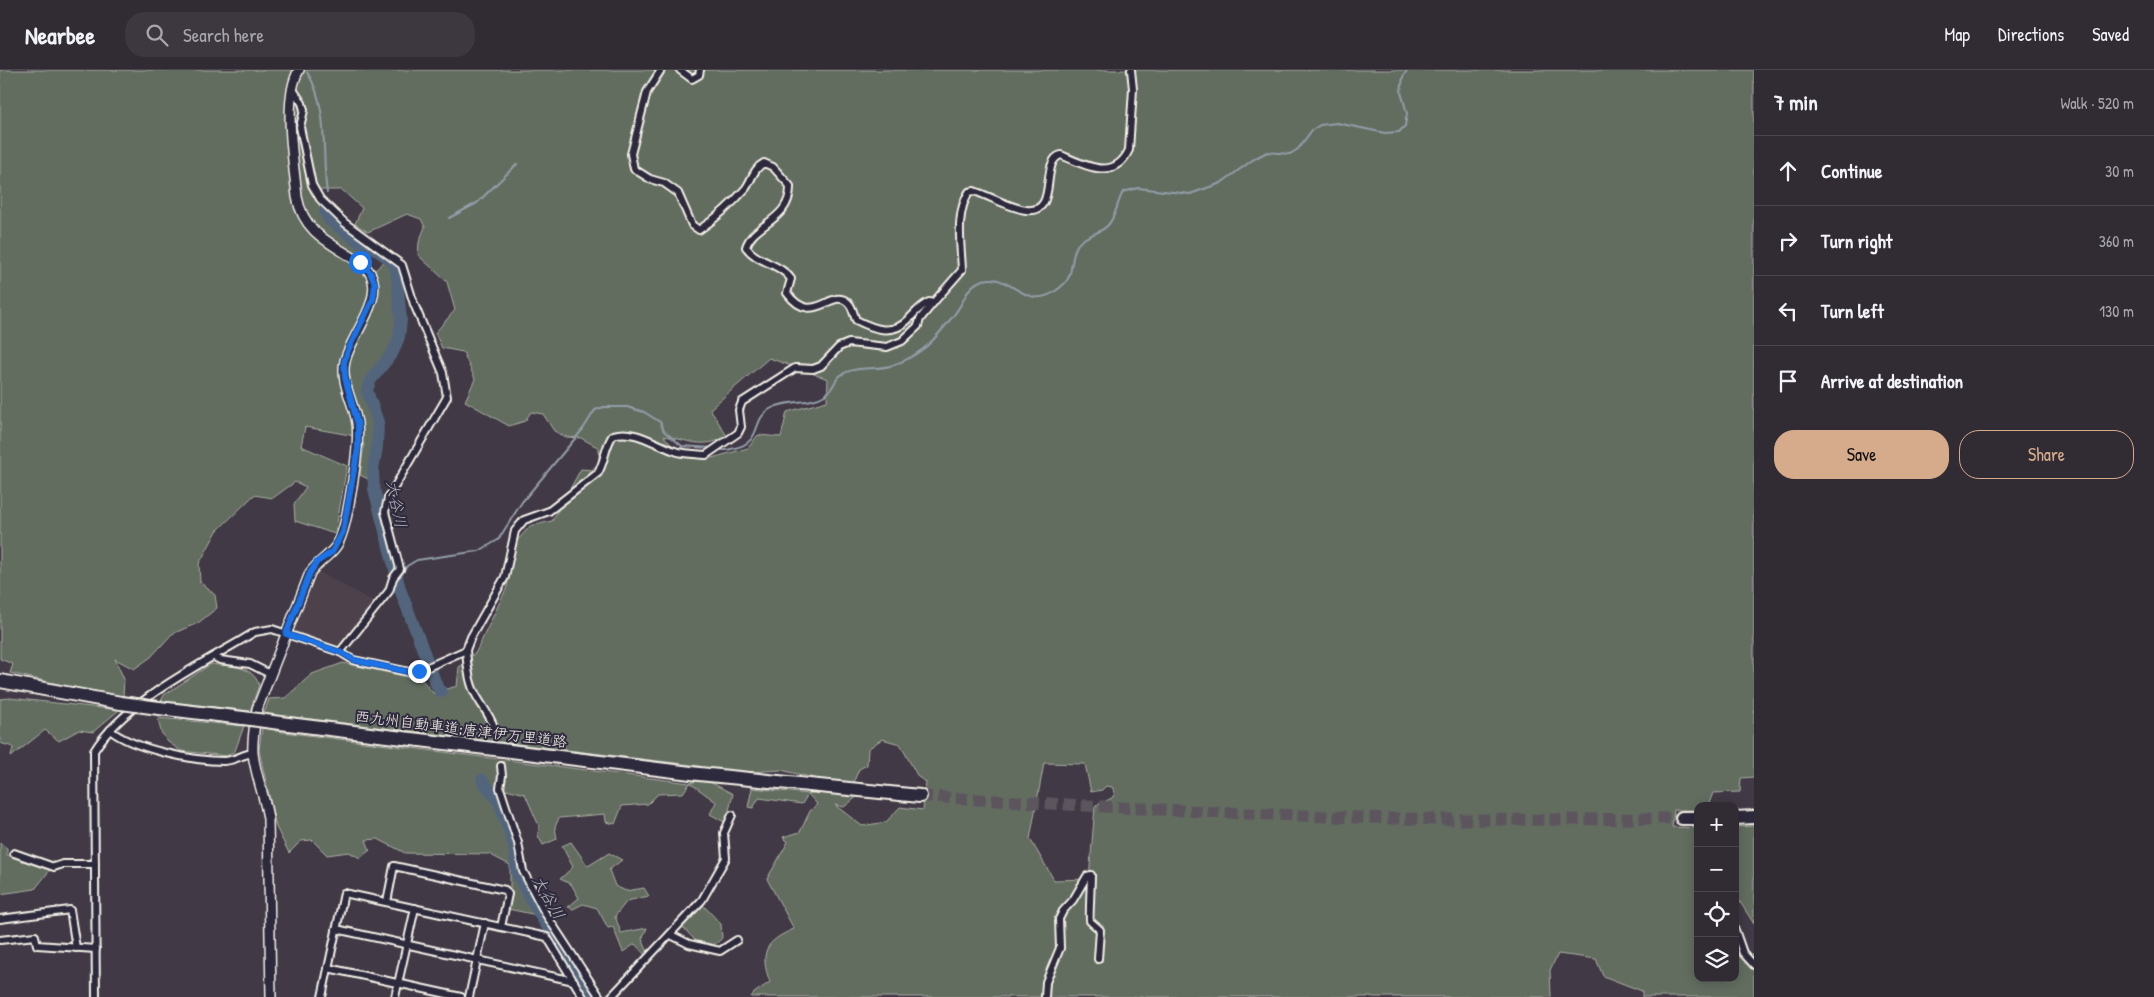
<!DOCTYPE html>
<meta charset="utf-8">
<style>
:root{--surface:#312b34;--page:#3d3740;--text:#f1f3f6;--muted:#a8a7ac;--line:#4c474f;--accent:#d6ab8b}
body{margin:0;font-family:"Patrick Hand","Klee One",sans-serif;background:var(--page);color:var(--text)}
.controls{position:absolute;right:15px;bottom:15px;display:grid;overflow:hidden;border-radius:10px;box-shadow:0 2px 12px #0003}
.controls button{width:45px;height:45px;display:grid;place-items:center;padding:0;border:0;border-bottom:1px solid var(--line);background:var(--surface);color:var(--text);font:25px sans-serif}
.stop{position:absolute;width:15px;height:15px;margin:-11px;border:4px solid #1a73e8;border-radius:50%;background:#fff}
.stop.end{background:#1a73e8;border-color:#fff;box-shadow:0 1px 5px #0008}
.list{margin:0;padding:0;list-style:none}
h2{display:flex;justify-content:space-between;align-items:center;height:65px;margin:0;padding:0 20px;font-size:21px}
h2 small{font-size:16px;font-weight:400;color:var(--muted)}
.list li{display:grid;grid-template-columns:32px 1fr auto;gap:15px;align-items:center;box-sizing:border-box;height:70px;padding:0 20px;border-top:1px solid var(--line)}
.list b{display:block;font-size:19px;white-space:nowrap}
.list em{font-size:16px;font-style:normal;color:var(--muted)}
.actions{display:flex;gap:10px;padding:15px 20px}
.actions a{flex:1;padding:11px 0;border:1px solid var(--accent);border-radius:20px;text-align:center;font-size:18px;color:var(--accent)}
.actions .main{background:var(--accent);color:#111}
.icon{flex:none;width:28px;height:28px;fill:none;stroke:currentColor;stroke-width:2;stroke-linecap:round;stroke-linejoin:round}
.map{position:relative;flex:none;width:1754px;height:927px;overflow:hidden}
header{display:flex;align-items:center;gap:30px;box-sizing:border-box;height:70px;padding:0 25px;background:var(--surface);border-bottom:1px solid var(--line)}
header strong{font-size:24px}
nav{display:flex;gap:28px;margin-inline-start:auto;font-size:18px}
.search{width:350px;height:45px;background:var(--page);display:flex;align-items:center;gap:12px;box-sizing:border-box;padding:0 18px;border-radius:20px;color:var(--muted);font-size:19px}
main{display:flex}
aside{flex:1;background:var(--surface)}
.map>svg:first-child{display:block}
</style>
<header>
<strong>Nearbee</strong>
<div class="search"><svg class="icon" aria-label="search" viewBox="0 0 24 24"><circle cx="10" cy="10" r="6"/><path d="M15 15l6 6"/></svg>Search here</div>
<nav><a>Map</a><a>Directions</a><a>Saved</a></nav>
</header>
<main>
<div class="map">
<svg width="1754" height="927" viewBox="0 0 1754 927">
<rect width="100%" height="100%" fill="#413945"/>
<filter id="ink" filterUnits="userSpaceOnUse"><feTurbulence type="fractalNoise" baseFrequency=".02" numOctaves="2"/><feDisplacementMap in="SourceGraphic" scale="10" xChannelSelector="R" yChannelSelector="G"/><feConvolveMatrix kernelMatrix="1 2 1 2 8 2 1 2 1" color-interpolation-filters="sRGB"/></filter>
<g filter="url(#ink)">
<polygon fill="#4e434b" points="319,502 376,533 340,577 292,562"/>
<g fill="#626d61" stroke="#abafa4" fill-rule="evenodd">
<path d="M0,0h1754v707l-13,1 -1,14 -27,1 -5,13h-10v4h-24l-2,17 26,1v150h37v-32l8,14 11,10v27h-112v-6l-39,-15 -7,-17 -38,-5 -8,16 1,27h-800l3,-4 16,-11c-11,-29 -5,-41 24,-53l-27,-50 21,-37 -5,-5 17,-5 10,-21 7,-7 -9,-10 -6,10 -43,-6 -6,10 -5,-1 4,-19 56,6 9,-3 1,-12 -37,-9 -32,2 -3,11 -31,-11 -5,10 23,12 -7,29 -16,-9 6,-12 -26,-19 -7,10 -25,1 -10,10 -26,2 -7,18 -9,-2 -1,-8 -46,4 -4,9 2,12 -14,6 -5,-9 1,-10 -14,-32 -15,-4 -20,2 21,52v21l26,50 -29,-6 2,-15v-29l-21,-11 -84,-1 -27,-14 -12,1 4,10 -10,8 -11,-6 -22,3 -15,-15 -11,1 -12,12 -13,-26 -17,-77 5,-37 5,-14 16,-1 27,-24 31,-11 79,17 11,13 24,-7 2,-19 17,-15 31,-65 9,-45 14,-16 22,-5 29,-52 11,1 7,-8v-14l-18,-10 -15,-1 -12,-6 -11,-17 -12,-2 -6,9 -16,5 -44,-25 10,-22 -12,-27 -21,-4 -7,-15 20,-23 -8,-28 -29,-27 1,-13 6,-15 -4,-8 -14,-5 -39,18 -13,-8 7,-16 -20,-18h-27l5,18 46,36 -14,19 16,14 21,-20 10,9 -1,55 -7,30 -23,28 -3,11 10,29 -1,30 -6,30 -8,-4 4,-31 -14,-9 -45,-8 -4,19 46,20 -12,68 -40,-13 -1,-17 12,-17 -11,-5 -22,16 -19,-3 -37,36 -18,33 1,18 15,13 2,13 -19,15 -26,11 -21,23 -17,12 -19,-10 9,20 -1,17 -25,-3 -88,-20 3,-9 -13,-5zM769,288l59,21 -1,22 -40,11 -6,25 -23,-2 -10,13 -40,11 -29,-4 -15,-19c25,4 39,14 63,0l-17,-27zM277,645l423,51 -1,14 -9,3 -415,-52zM882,669l18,5 18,33 8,5 -3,28 -23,-3 -14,15 -24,4 -27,-21 9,2 14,-11 1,-12 -5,-3 5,-12 8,-4 1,-16zM1044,693l41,1 6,28 11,-2 4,-4 6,1 3,6 -3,5 -17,8 -6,73 -35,1 -24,-41z"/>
<path d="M211,594c19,3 41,0 48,21l-9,26 -89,-10 3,-6z"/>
<polygon points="10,628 119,640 93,662 79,660 59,671 45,660 11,687 13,677 0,673 0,629"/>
<polygon points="158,648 244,656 235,681 227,686 181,681 168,672 161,662"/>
<polygon points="1754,756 1754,854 1735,824 1735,757"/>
<polygon points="571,772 588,796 609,783 622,790 609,800 615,816 626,821 644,818 649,826 627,831 615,846 621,863 647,858 642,869 648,882 645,885 635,874 623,882 613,857 608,858 597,838 583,834 573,839 568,837 579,828 571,814 560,809 573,797 562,776"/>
<polygon points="0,773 7,778 7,785 50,800 35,819 0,824"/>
<path d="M702,834l19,20 1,14c-16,19 -29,0 -40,-12z"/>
</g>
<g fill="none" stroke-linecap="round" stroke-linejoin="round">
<g stroke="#939da8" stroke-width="2">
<path d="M307,2c23,36 14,83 20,121"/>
<polyline points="449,148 477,133 517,94"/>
<path d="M717,379c7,2 11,1 18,-1 28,-6 16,-28 35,-39 17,-10 39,-4 55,-14 8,-5 9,-15 16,-20 14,-10 37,-4 52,-10 10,-3 22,-10 30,-16 8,-5 32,-34 37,-43 5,-8 8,-19 18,-24 29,-15 46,30 76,10 22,-15 14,-21 21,-42 5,-15 22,-14 32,-24 9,-8 10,-24 16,-34l15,-4 52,6 31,-11 33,-24 13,-7 23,2 8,-5 14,-19 8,-5 17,-2 48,10 14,-1 6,-6 2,-13 -6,-21 2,-15 4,-7"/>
<polyline points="398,511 407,496 417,490 479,481 498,470 522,432 583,359 595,340 604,337 627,337 644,342 660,352 664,361 682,376 712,378"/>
</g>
<g stroke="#52657d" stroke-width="12">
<polyline points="325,141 329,150 359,172 375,179 391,190 396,199 401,250 399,267 393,282 370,311 367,321 378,352 377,377 373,400 374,419 400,519 436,614 441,622"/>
<polyline points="482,710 499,732 514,775 517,804 529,827 591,927"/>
</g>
<polyline stroke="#5c555d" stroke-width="6" stroke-dasharray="6 3" stroke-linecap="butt" points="494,657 501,696"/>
<path stroke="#5c555d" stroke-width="12" stroke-dasharray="12 6" stroke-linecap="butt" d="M920,726c169,10 339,20 509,23 84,2 169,0 253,-1"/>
<g stroke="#f4f1e8" stroke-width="10">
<g id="minor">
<polyline points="680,0 692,9 699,5 700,0"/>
<polyline points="292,18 302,33 304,40 300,57 312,115 320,129 345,153 402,195 414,234 443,303 447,327 388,428 385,442 400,499 393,508 389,521 340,582"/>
<path d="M933,233l29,-33c-1,-25 -7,-56 7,-78l5,-1c15,5 37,17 52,19 34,4 13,-49 35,-55 24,10 53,27 68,-5l4,-61 -2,-19"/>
<path d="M466,580c1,13 2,27 7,39 6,14 16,24 21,38"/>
<polyline points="214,587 220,590 250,594 270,604"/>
<path d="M110,660c23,19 84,31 114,31 10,0 19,-7 29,-8"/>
<polyline points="501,696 502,706 500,718 518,773 523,801 545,843 600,927"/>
<polyline points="14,783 54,797 63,794 95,794"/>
<polyline points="387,832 394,796 505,820 508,824 501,857"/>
<polyline points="0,849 70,840 76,878"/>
<polyline points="336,859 574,911"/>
<polyline points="1735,860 1743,883 1754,895"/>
<polyline points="671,865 689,874 720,881 737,870"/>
<polyline points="0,870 35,866 37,875 96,879"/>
<polyline points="328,898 461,927"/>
<path d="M96,927l-2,-246c30,-50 112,-89 161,-119l17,-3 68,23 13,8 56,12 10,-1 47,-21 5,-13 34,-60 10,-46 9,-11 25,-9 49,-38c7,-12 7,-27 15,-38 22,-7 44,11 65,17 9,2 19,2 28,3l32,-22 3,-6 -2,-17 3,-8 53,-34 18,1 8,-3 18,-19 10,-4 38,4 15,-6 16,-15 2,-7 13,-16 -4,-1c-9,4 -14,11 -21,18 -16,16 -34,9 -52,0 -2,-4 -3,-11 -6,-15 -17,-22 -36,25 -63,-12l4,-14c-11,-16 -34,-16 -45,-32 7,-24 45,-26 44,-61l-17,-19 -9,-4c-10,5 -12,16 -18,25 -13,15 -31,31 -47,42l-7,-5 -14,-32 -14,-10 -14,-4 -16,-10 -3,-15 16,-62 14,-22"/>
<polyline points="322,927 344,823 547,867 583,927"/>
<polyline points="395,927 415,838"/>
<polyline points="469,927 485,853"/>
<polyline points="611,927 702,830 726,788 724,763 732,745"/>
<path d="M1045,927l1,-15 14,-34 -1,-29 4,-8 10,-11 14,-24 4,-1c0,7 -2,44 -1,46 3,3 7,6 10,9l-2,29"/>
</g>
</g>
<g stroke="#f4f1e8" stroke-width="12">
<path id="tertiary" d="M271,927l-3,-178c-3,-22 -13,-45 -15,-66 -1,-15 2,-29 4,-44l53,-136c9,-13 22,-18 28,-30 10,-18 22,-99 19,-120 -3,-20 -17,-41 -12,-62 6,-26 40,-62 25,-88 -4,-7 -13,-12 -20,-17 -26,-16 -47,-27 -53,-59 -3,-34 -15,-98 2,-127"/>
</g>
<g stroke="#f4f1e8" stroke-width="16">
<g id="motorway">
<polyline points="0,611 121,633"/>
<polyline points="159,638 243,648"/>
<polyline points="280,653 699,704 920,726"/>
<polyline points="1682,748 1698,748"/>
<polyline points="1735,748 1754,747"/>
</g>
</g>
<use href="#minor" stroke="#2f2a3d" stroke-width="6"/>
<use href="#tertiary" stroke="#2f2a3d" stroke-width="9"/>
<use href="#motorway" stroke="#2f2a3d" stroke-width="12"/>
<g stroke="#f4f1e8" stroke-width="16" stroke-linecap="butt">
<g id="motorway-bridge">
<polyline points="121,633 159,638"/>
<polyline points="243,648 280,653"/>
</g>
</g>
<use href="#motorway-bridge" stroke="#2f2a3d" stroke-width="12"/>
</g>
</g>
<g fill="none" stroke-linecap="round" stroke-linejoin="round" filter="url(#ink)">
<polyline stroke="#1a73e8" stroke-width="6" points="360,192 370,202 375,214 373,229 349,278 344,292 345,308 358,355 358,378 343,462 332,482 317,492 310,503 286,564 340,582 354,590 409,602 419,601"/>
</g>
<g text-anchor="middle" stroke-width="4" stroke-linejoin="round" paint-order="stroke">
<g font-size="15" fill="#f4f1e8" stroke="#2f2a3d">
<text transform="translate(461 659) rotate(7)" y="5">西九州自動車道;唐津伊万里道路</text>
</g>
<g font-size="16" font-style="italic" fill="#b3b9bd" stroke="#2f2a3d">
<text transform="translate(397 434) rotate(79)" y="6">大谷川</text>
<text transform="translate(549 827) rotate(60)" y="6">大谷川</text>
</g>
</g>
</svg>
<div class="controls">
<button>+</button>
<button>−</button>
<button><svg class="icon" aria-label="locate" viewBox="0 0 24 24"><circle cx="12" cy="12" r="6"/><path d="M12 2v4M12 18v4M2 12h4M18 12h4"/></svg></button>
<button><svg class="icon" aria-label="layers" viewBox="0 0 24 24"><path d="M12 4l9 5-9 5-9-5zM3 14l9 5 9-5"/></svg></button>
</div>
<div class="stop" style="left:360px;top:192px"></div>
<div class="stop end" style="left:419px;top:601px"></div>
</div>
<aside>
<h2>7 min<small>Walk · 520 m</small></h2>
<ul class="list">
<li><svg class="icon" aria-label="ahead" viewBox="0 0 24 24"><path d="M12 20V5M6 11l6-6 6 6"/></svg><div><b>Continue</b></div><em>30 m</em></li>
<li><svg class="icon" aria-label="right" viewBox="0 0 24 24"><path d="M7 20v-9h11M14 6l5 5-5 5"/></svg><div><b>Turn right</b></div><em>360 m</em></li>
<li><svg class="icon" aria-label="left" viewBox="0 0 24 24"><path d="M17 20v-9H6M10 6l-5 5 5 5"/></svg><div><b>Turn left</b></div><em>130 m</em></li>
<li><svg class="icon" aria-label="arrive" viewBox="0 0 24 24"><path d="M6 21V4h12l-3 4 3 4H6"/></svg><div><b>Arrive at destination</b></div></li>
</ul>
<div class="actions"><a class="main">Save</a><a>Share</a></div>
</aside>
</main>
